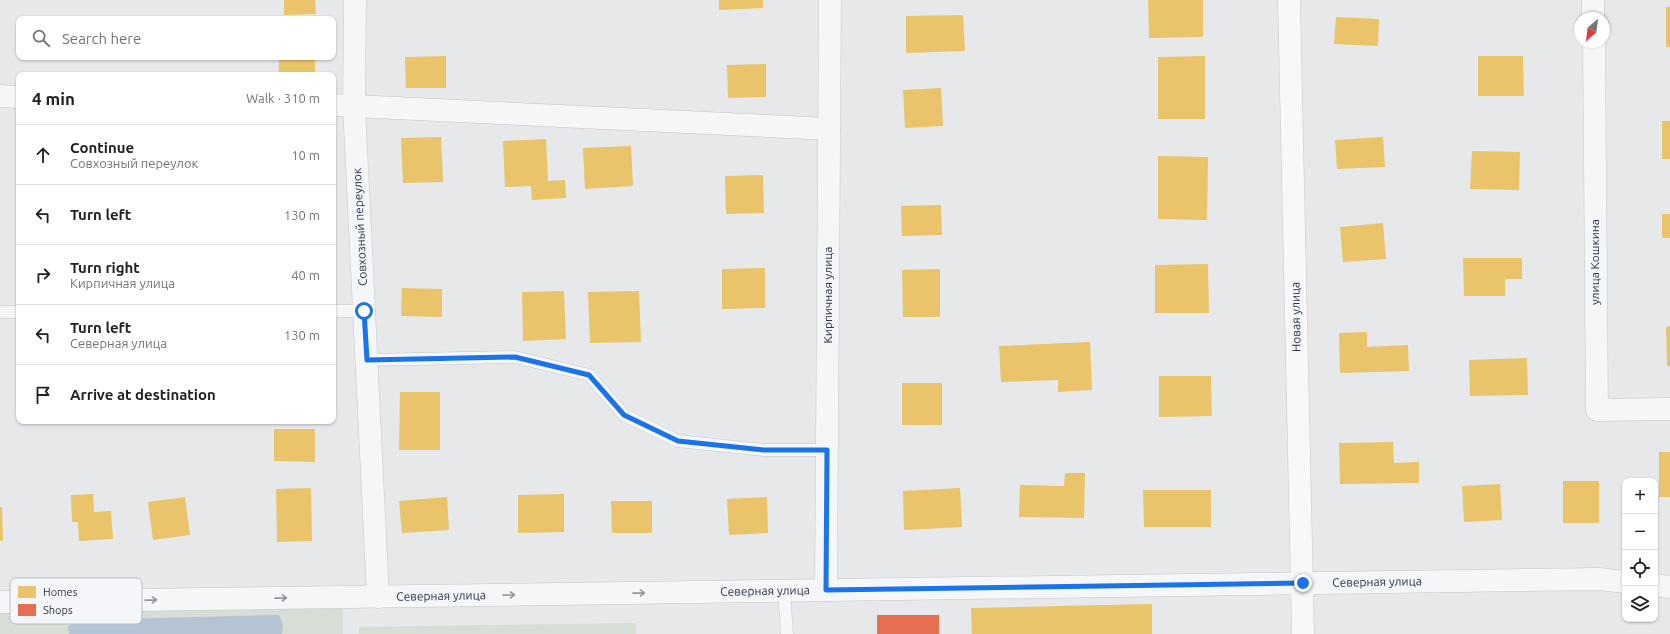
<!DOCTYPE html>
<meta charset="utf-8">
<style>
:root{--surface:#fff;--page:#f2f2f2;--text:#202124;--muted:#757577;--line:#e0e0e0}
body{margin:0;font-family:Ubuntu,sans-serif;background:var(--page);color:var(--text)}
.controls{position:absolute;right:12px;bottom:12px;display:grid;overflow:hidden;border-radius:8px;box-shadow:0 1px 3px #0004}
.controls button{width:36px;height:36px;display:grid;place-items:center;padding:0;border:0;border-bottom:1px solid var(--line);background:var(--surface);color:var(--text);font:20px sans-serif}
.compass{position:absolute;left:1574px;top:12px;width:36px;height:36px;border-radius:50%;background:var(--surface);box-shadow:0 1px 3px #0004;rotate:208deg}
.stop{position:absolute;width:12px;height:12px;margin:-9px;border:3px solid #1a73e8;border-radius:50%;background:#fff}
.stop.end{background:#1a73e8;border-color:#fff;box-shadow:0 1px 4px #0008}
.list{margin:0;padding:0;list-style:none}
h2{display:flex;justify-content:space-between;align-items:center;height:52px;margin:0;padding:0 16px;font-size:17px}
h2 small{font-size:13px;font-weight:400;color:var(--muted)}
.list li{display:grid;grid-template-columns:26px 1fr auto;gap:12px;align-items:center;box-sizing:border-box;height:60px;padding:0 16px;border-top:1px solid var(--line)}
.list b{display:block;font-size:15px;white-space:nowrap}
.list p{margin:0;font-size:13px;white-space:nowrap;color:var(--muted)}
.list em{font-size:13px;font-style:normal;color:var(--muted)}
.icon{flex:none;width:22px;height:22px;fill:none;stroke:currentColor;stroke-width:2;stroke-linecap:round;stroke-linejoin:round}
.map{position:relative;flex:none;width:1670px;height:634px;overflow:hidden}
.search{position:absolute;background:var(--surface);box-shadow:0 1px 3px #0004;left:16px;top:16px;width:320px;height:44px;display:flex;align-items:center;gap:10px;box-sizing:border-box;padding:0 14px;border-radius:8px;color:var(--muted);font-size:15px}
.panel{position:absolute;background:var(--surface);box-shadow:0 1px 3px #0004;left:16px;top:72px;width:320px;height:352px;border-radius:8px}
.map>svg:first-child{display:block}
</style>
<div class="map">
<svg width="1670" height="634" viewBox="0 0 1670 634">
<rect width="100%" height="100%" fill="#e6e8ea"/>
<g fill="#d6ded6">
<polygon points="342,606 343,634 0,634 0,611"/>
<polygon points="636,623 636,634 359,634 359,627"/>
</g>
<polygon fill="#b4c4d5" points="279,615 283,625 282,634 69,634 68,627 78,620"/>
<g fill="#e9c46a">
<polygon points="284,0 315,0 316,14 284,15"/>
<polygon points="719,0 763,0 763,8 719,10"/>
<polygon points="1148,0 1203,0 1203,37 1149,38"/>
<rect x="1666" y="7" width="4" height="40"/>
<polygon points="963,15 965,51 906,53 906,16"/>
<polygon points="1336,17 1379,19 1378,46 1334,44"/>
<polygon points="446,56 446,88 406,88 405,57"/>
<polygon points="1205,56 1205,119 1158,119 1158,57"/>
<polygon points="1478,56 1523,56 1524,96 1478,96"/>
<rect x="279" y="57" width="36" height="18"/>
<polygon points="766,64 766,97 728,98 727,65"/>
<polygon points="941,88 943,126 905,128 903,90"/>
<rect x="1662" y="121" width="8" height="38"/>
<polygon points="441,137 443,182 403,183 401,138"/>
<polygon points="1383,137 1385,167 1337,169 1335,140"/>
<polygon points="546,139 548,181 565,180 566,198 532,200 531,186 505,187 503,141"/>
<polygon points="631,146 633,186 585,189 583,148"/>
<polygon points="1472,151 1520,152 1519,190 1470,189"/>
<polygon points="1158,156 1208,157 1207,220 1158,219"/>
<polygon points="763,175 764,213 726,214 725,176"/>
<polygon points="941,205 942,235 902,236 901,206"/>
<rect x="1662" y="214" width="8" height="24"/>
<polygon points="1383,223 1386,259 1343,262 1340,227"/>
<polygon points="1463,258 1522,258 1522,279 1505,279 1505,296 1464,296"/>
<polygon points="1208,264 1209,313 1155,313 1155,265"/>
<polygon points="765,268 765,308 722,309 722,269"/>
<polygon points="940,269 940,317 903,317 902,270"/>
<polygon points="402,288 442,289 442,317 401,316"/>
<polygon points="564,291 566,339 523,341 522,292"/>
<polygon points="639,291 641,342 590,343 588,292"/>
<polygon points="1670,326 1670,366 1667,366 1666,327"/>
<polygon points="1367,332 1367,347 1408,345 1409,371 1340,373 1339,333"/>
<polygon points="1090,342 1092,390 1058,392 1058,380 1001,382 999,346"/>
<polygon points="1527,358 1528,395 1470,396 1469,360"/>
<polygon points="1159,376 1211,376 1212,416 1159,417"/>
<rect x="902" y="383" width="40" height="42"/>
<polygon points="400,392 440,392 440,450 399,450"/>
<polygon points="274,429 315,429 315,462 274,461"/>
<polygon points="1393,442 1394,463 1419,462 1419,483 1340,484 1339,443"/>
<rect x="1659" y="452" width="11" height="45"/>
<polygon points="1065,473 1085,473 1084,518 1019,517 1020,485 1064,486"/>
<rect x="1563" y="481" width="36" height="42"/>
<polygon points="1500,484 1502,520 1464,522 1462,486"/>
<polygon points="311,488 312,541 277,542 276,489"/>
<polygon points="960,488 962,527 904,530 903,491"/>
<polygon points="1143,490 1211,490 1211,527 1144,527"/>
<polygon points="93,494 94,512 111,511 113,539 79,541 78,522 72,522 71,495"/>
<polygon points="564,494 564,532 518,533 518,495"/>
<polygon points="185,497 190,535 153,540 148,502"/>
<polygon points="447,497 449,530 402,533 399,501"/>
<polygon points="767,497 768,533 729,535 727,499"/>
<polygon points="611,501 652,501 652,533 612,533"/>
<polygon points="0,507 2,507 3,541 0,541"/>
<polygon points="1152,604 1152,634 972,634 971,608"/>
</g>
<rect fill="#e76f51" x="877" y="615" width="62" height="19"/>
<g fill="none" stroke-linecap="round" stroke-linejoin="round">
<g stroke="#c4c6c8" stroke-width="13">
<g id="lane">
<polyline points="333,311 364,311"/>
<polyline points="0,312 19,312"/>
<polyline points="367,360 515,357 589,375 624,415 678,441 764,450 827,450"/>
<polyline points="784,591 787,634"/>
</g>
</g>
<g stroke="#c4c6c8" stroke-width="23">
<g id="street">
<polyline points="355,0 354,106 378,597"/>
<polyline points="1593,0 1593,18"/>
<polyline points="1594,42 1597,410 1670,409"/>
<polyline points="0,96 19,97"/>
<polyline points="333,105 829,129"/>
<polyline points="1655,585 1670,587"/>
<polyline points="826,590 830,0"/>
<polyline points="0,602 1599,579 1625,582"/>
</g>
</g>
<g stroke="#c4c6c8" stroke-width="23">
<polyline id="secondary" points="1289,0 1303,634"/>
</g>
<use href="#lane" stroke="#f5f6f7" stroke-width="12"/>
<use href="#street" stroke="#f5f6f7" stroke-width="22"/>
<use href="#secondary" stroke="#f8f8f8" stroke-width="22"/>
</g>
<defs><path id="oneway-shaft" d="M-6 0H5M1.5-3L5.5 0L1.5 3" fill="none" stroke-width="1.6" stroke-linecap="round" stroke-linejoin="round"/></defs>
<g stroke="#90959e">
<use href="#oneway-shaft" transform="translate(639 593) rotate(-1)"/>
<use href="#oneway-shaft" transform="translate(509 595) rotate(-1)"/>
<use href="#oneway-shaft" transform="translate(281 598) rotate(-1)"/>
<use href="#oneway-shaft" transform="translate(151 600) rotate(-1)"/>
</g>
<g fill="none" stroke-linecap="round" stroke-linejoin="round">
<polyline stroke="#1a73e8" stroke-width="5" points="364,311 367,360 515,357 589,375 624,415 678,441 764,450 827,450 826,590 1303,583"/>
</g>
<g text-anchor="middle" stroke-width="4" stroke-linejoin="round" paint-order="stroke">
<g font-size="12" fill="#2b3445" stroke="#f4f6f9">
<text transform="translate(360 227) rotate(-93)" y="4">Совхозный переулок</text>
<text transform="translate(1595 262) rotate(-90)" y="4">улица Кошкина</text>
<text transform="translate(828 295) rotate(-90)" y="4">Кирпичная улица</text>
<text transform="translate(1296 317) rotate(-91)" y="4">Новая улица</text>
<text transform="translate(1377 582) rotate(-1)" y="4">Северная улица</text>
<text transform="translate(765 591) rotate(-1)" y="4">Северная улица</text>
<text transform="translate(441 596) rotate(-1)" y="4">Северная улица</text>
</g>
</g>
<rect x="10" y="578" width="132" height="46" rx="6" fill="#f4f6f9" stroke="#b8bcc3" stroke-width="1"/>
<rect x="18" y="586" width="18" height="12" fill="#e9c46a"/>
<rect x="18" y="604" width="18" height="12" fill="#e76f51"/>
<g font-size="11" fill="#2b3445">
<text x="43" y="596">Homes</text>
<text x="43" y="614">Shops</text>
</g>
</svg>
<div class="controls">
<button>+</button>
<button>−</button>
<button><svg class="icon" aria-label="locate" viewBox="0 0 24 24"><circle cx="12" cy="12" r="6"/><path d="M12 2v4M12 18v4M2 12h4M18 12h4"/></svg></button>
<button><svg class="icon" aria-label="layers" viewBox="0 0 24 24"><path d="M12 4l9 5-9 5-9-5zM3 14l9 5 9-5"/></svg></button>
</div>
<svg class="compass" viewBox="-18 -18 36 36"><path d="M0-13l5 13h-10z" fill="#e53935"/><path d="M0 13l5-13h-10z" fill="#757577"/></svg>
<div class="stop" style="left:364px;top:311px"></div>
<div class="stop end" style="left:1303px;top:583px"></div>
<div class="search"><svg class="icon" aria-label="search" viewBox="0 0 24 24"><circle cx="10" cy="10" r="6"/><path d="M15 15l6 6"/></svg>Search here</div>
<section class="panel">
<h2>4 min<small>Walk · 310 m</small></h2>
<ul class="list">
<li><svg class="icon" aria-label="ahead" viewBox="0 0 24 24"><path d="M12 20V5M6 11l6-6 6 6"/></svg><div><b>Continue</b><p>Совхозный переулок</p></div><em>10 m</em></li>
<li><svg class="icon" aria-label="left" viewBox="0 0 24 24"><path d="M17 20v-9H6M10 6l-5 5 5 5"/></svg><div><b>Turn left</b></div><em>130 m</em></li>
<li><svg class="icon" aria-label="right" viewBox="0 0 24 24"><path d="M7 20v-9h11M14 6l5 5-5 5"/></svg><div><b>Turn right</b><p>Кирпичная улица</p></div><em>40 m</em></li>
<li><svg class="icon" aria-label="left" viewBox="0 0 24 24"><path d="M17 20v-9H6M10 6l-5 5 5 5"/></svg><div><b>Turn left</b><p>Северная улица</p></div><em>130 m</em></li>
<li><svg class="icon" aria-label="arrive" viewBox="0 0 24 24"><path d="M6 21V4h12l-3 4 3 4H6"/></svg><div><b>Arrive at destination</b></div></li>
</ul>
</section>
</div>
